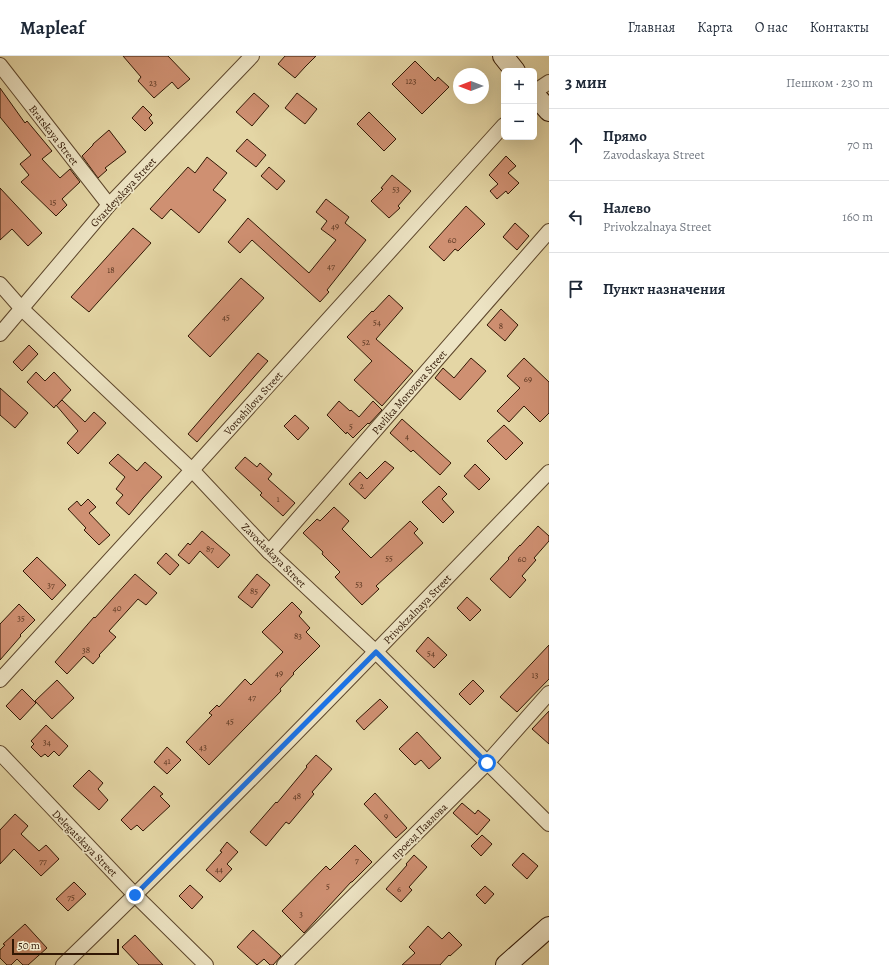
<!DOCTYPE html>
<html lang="ru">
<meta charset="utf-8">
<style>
:root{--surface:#fff;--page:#f6f6f7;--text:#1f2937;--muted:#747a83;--line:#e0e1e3}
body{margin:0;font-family:Alegreya,serif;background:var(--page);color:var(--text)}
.controls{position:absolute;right:12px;top:12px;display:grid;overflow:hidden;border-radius:6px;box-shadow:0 4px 16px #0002}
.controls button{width:36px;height:36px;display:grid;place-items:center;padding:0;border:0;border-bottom:1px solid var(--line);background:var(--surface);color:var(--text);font:20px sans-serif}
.compass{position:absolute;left:453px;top:12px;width:36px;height:36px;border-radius:50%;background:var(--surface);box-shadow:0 4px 16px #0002;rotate:270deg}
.scale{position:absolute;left:12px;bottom:10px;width:107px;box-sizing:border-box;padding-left:4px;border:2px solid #311704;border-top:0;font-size:11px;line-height:14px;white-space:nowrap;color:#311704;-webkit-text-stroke:3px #ede4c4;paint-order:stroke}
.stop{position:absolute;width:12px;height:12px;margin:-9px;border:3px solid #1a73e8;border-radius:50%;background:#fff}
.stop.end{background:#1a73e8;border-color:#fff;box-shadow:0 1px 4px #0008}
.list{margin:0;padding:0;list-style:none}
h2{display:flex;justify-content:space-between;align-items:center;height:52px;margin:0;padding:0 16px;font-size:17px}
h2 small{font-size:13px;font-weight:400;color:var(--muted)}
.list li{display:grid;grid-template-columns:26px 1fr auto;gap:12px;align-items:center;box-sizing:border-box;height:72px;padding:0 16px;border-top:1px solid var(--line)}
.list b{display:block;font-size:15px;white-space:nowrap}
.list p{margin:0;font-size:13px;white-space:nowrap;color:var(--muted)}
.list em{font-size:13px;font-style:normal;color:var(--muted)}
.icon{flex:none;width:22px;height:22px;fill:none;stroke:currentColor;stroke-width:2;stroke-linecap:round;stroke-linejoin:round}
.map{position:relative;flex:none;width:549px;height:909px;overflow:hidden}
header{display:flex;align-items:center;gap:24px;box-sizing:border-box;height:56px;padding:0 20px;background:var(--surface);border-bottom:1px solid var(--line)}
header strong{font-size:19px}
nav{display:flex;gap:22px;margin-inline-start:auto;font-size:14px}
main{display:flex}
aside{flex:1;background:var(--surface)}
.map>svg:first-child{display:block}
</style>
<header>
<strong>Mapleaf</strong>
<nav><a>Главная</a><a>Карта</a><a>О нас</a><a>Контакты</a></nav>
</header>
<main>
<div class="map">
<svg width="549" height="909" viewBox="0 0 549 909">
<rect width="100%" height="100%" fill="#e4d6a5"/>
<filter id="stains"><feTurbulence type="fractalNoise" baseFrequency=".005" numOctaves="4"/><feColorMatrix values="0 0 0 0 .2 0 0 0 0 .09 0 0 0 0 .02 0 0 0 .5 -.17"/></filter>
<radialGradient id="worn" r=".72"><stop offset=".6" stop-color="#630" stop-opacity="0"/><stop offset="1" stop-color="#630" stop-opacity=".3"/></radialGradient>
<g fill="#cf9072" stroke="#311704">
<polygon points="123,0 168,0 190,23 178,33 172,26 154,42 138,25 141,21"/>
<polygon points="285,0 316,0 305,11 295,22 278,8"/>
<polygon points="415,5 435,25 438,21 449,31 422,58 392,28"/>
<polygon points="0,32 25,67 27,65 52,95 42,103 60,122 70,113 80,126 62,143 67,149 56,160 21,126 29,119 20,108 31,99 0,61"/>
<polygon points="254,37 269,50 252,70 236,56"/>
<polygon points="297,37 317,53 305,68 285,52"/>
<polygon points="143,50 152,59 149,62 153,67 145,75 132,62"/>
<polygon points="369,56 396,83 384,95 357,68"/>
<polygon points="109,74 126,96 105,112 107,114 98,122 82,100 93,89 93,88"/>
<polygon points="247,83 266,99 256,111 236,95"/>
<polygon points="506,100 516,110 508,117 519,127 508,138 506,135 497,143 490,135 498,128 489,119"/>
<polygon points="207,101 227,117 213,134 226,144 199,177 171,153 162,163 150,153 188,111 195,117"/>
<polygon points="269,111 285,125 277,134 261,120"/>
<polygon points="392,119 411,135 398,150 400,152 389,162 371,145 383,133 381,132"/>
<polygon points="0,132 42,177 28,190 12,173 0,184"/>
<polygon points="326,143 349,161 345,167 366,184 346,210 327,234 329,236 320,246 252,184 240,197 228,186 248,162 309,217 336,184 321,173 327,165 316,156"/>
<polygon points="466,150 485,168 458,195 455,193 444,205 429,191"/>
<polygon points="515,167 529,180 517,194 503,181"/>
<polygon points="133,172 151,187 89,256 71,241"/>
<polygon points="241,222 264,242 210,301 188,280"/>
<polygon points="389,239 403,252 376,283 413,315 382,350 354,324 372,305 347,281 372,255 373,256"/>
<polygon points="501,253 518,269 505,285 487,269"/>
<polygon points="29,289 38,298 22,315 13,306"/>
<polygon points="258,297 268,305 197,386 188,378"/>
<polygon points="471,302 486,315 460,344 435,322 443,312 454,322"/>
<polygon points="524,302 549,326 549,357 540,366 524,350 509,366 497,355 520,332 507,320"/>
<polygon points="36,316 45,325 54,316 71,334 57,349 62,344 85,366 94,356 106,367 78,398 67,387 78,375 56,349 54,352 27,326"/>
<polygon points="0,332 28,357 15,372 0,359"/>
<polygon points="339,345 350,355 351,354 359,361 373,345 382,354 369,368 368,367 353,382 347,376 346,378 327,359"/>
<polygon points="295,359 309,372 298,384 284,370"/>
<polygon points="402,363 451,407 440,419 413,394 411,396 390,377"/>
<polygon points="504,369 523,387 506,404 487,385"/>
<polygon points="118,398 137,415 145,406 162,421 143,442 129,459 116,447 123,439 116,433 125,421 109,407"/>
<polygon points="245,401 257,411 260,407 272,418 268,423 295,447 283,460 260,439 262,437 235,412"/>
<polygon points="385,405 394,412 365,443 349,428 360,416 367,423"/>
<polygon points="475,408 490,423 479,434 464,420"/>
<polygon points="439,430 447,438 442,443 454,456 443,467 422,446"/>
<polygon points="88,443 96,451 89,457 110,479 99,489 84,474 86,472 68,453 77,445 81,450"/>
<polygon points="334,451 349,465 342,473 371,502 410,465 418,473 414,477 423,487 376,530 379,533 362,549 335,521 340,516 322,498 323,496 303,477 317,463 320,465"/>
<polygon points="538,470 549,480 549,485 534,502 536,504 522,520 526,524 510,542 490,523 509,503 508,502 520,489 520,490"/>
<polygon points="202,475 230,499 218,512 200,495 189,508 178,499 188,487 190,489"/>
<polygon points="166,497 179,509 170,519 157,507"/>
<polygon points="37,501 66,529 52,544 23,515"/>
<polygon points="135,518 157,537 146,549 138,543 109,575 116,581 99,599 100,600 93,608 84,600 67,618 55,606 94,561 95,562 113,542"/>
<polygon points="257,518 270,529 252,552 238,541"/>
<polygon points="467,541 481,554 470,565 457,552"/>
<polygon points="292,546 302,556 299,560 310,572 306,576 320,590 293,617 294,618 280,633 281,635 209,709 186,686 212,659 209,657 217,649 219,651 245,623 251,629 283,596 262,576"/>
<polygon points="19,548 35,564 20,579 21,580 0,604 0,568"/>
<polygon points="428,581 447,599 434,612 416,595"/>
<polygon points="549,589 549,623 517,656 500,641"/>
<polygon points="57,624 74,642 52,663 35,645"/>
<polygon points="473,624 484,635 470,649 459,638"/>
<polygon points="22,633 36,647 20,664 6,650"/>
<polygon points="380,643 388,651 364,674 356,665"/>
<polygon points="549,655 549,688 532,673"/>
<polygon points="46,669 68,690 59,700 54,695 48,701 45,698 41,701 31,691 34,688 31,685"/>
<polygon points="417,676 441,702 429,713 421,704 415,709 399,693"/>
<polygon points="167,691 181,704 167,718 154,706"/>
<polygon points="316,699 332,713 312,736 314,738 289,768 286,766 266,790 250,776 276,746 277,747 307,711 306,710"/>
<polygon points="89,714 103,727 98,733 108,744 99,754 73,730"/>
<polygon points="154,730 163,738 160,740 170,750 143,775 137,769 131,774 121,764"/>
<polygon points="375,737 407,772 396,782 364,748"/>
<polygon points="462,747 475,758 478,754 490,764 477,779 453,757"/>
<polygon points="15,758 28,770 21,778 39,795 46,789 59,803 41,820 14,793 0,808 0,774"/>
<polygon points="482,779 492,788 481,800 471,790"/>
<polygon points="227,786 238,796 227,808 232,813 220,826 206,814 222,796 220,795"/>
<polygon points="355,789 372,806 352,826 351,826 304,877 282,855 326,810 330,814"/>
<polygon points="523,797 538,810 527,823 512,809"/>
<polygon points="414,799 427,811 409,831 412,834 401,846 386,833 407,809 406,808"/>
<polygon points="74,826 86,838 68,855 56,843"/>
<polygon points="190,829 203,841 192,853 179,840"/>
<polygon points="485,830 494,838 485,848 476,839"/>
<polygon points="25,868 47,892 28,909 23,909 17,903 11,909 7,909 0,902 0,894 5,889 3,888"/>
<polygon points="428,870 442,883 449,876 462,889 450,900 449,899 440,909 402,909 415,897 409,891"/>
<polygon points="253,874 281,900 273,909 270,909 264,903 257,909 237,891"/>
<polygon points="135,879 163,909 139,909 122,891"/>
</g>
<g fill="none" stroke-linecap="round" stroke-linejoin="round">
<g stroke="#5e472c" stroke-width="16">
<g id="street">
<polyline points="0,9 109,149"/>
<polyline points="534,36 549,26"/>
<polyline points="0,228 22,253 192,414 269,496 376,596 549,768"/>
<polyline points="0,278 109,149 252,0"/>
<polyline points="269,496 549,175"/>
<polyline points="0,624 192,414 504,69"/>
<polyline points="0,697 135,839 206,909"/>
<path d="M63,909c166,-160 326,-327 486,-493"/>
<polyline points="284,909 487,707 549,637"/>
</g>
</g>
<g stroke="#311704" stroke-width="22">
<g id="secondary">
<polyline points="503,0 515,15"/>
<polyline points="534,38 549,55"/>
<polyline points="506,909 549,871"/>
</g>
</g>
<use href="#street" stroke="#ede4c4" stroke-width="14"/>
<use href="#secondary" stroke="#ede4c4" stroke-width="20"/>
</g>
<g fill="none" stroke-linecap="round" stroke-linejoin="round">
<polyline stroke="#1a73e8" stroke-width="5" points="135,839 376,596 487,707"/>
</g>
<g text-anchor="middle" stroke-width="3.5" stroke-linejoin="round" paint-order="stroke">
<g font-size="9" fill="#583520">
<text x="411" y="28">123</text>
<text x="153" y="30">23</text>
<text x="396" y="136">53</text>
<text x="53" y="149">15</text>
<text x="335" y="173">49</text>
<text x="452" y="187">60</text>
<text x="331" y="213">47</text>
<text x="111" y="217">18</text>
<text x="226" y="264">45</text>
<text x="377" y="269">54</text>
<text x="501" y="273">8</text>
<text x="366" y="289">52</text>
<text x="528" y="326">69</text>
<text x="351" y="373">5</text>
<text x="407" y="383">4</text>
<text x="362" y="433">2</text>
<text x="278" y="446">1</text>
<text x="210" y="496">87</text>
<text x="389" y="505">55</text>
<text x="522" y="506">60</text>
<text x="359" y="531">53</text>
<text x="51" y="532">37</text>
<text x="254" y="538">85</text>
<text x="117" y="555">40</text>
<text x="21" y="565">35</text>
<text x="298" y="583">83</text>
<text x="86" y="597">38</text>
<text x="431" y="600">54</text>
<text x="279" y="620">49</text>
<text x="535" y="622">13</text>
<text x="252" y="644">47</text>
<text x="230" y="668">45</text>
<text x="47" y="689">34</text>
<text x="203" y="694">43</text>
<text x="167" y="708">41</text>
<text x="297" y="743">48</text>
<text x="386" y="763">9</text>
<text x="357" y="807">7</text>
<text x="43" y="808">77</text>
<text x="219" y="816">44</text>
<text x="328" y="833">5</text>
<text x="399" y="836">6</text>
<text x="71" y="844">75</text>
<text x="301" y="861">3</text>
</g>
<g font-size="11" fill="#311704" stroke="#ede4c4">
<text transform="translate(54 79) rotate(52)" y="4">Bratskaya Street</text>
<text transform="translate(123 136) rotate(-47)" y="4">Gvardeyskaya Street</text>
<text transform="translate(409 336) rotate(-49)" y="4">Pavlika Morozova Street</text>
<text transform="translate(253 347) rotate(-48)" y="4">Voroshilova Street</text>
<text transform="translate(274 499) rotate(45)" y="4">Zavodaskaya Street</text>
<text transform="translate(417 553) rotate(-46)" y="4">Privokzalnaya Street</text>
<text transform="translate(419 775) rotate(-45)" y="4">проезд Павлова</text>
<text transform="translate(85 787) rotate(46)" y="4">Delegatskaya Street</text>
</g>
</g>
<rect width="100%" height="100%" filter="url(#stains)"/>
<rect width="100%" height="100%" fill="url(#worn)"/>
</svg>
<div class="controls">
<button>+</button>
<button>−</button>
</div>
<svg class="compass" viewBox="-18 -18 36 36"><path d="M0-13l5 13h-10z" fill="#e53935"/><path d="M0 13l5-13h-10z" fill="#747a83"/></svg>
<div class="scale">50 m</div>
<div class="stop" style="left:487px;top:707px"></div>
<div class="stop end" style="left:135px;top:839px"></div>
</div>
<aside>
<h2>3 мин<small>Пешком · 230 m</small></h2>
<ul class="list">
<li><svg class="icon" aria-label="ahead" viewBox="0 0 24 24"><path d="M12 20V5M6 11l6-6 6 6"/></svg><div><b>Прямо</b><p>Zavodaskaya Street</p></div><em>70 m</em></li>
<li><svg class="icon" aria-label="left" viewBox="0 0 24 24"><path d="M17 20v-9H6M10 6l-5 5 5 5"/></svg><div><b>Налево</b><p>Privokzalnaya Street</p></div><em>160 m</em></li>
<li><svg class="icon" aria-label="arrive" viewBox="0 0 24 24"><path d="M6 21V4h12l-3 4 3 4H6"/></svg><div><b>Пункт назначения</b></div></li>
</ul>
</aside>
</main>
